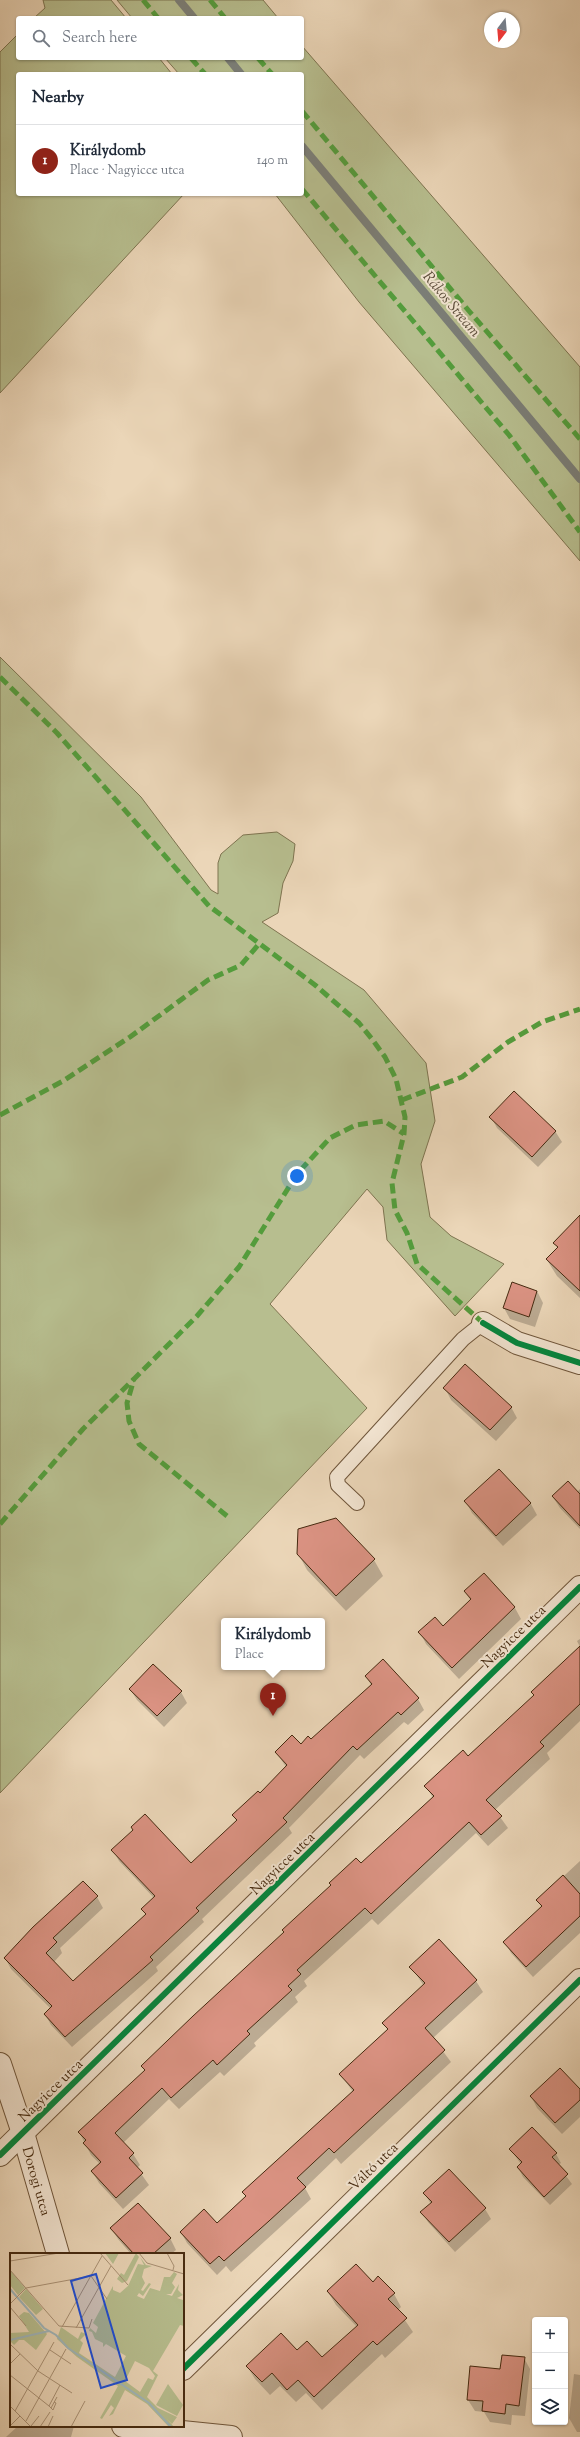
<!DOCTYPE html>
<meta charset="utf-8">
<style>
:root{--surface:#fff;--page:#f6f6f7;--text:#1f2937;--muted:#747a83;--line:#e0e1e3;--accent:#8f2418}
body{margin:0;font-family:"Sorts Mill Goudy",serif;background:var(--page);color:var(--text)}
.controls{position:absolute;right:12px;bottom:12px;display:grid;overflow:hidden;border-radius:4px;box-shadow:0 1px 3px #0004}
.controls button{width:36px;height:36px;display:grid;place-items:center;padding:0;border:0;border-bottom:1px solid var(--line);background:var(--surface);color:var(--text);font:20px sans-serif}
.compass{position:absolute;left:484px;top:12px;width:36px;height:36px;border-radius:50%;background:var(--surface);box-shadow:0 1px 3px #0004;rotate:196deg}
.you{position:absolute;left:297px;top:1176px;width:14px;height:14px;margin:-10px;border:3px solid #fff;border-radius:50%;background:#1a73e8;box-shadow:0 0 0 6px #1a73e833}
.badge{display:grid;place-items:center;width:26px;height:26px;border-radius:50%;background:var(--accent);color:#fff;font-size:13px;font-weight:700}
.pin{position:absolute;translate:-50% -33px;filter:drop-shadow(0 1px 2px #0008)}
.pin::after{content:'';position:absolute;top:21px;width:14px;height:12px;background:inherit;clip-path:polygon(0 0,100% 0,50% 100%)}
.popup{position:absolute;left:221px;top:1618px;width:104px;height:52px;box-sizing:border-box;display:grid;place-content:center;border-radius:4px;background:var(--surface);filter:drop-shadow(0 1px 3px #0005);font-size:13px;white-space:nowrap;color:var(--muted)}
.popup b{font-size:15px;color:var(--text)}
.popup::after{content:'';position:absolute;left:50%;top:100%;margin-left:-8px;border:8px solid transparent;border-top-color:var(--surface)}
.list{margin:0;padding:0;list-style:none}
h2{display:flex;justify-content:space-between;align-items:center;height:52px;margin:0;padding:0 16px;font-size:17px}
h2 small{font-size:13px;font-weight:400;color:var(--muted)}
.list li{display:grid;grid-template-columns:26px 1fr auto;gap:12px;align-items:center;box-sizing:border-box;height:72px;padding:0 16px;border-top:1px solid var(--line)}
.list b{display:block;font-size:15px;white-space:nowrap}
.list p{margin:0;font-size:13px;white-space:nowrap;color:var(--muted)}
.list em{font-size:13px;font-style:normal;color:var(--muted)}
.icon{flex:none;width:22px;height:22px;fill:none;stroke:currentColor;stroke-width:2;stroke-linecap:round;stroke-linejoin:round}
.map{position:relative;flex:none;width:580px;height:2437px;overflow:hidden}
.search{position:absolute;background:var(--surface);box-shadow:0 1px 3px #0004;left:16px;top:16px;width:288px;height:44px;display:flex;align-items:center;gap:10px;box-sizing:border-box;padding:0 14px;border-radius:4px;color:var(--muted);font-size:15px}
.panel{position:absolute;background:var(--surface);box-shadow:0 1px 3px #0004;left:16px;top:72px;width:288px;height:124px;border-radius:4px}
.map>svg:first-child{display:block}
</style>
<div class="map">
<svg width="580" height="2437" viewBox="0 0 580 2437">
<rect width="100%" height="100%" fill="#ebd6b8"/>
<filter id="stains"><feTurbulence type="fractalNoise" baseFrequency=".005" numOctaves="4"/><feColorMatrix values="0 0 0 0 .2 0 0 0 0 .09 0 0 0 0 .02 0 0 0 .5 -.17"/></filter>
<radialGradient id="worn" r=".72"><stop offset=".6" stop-color="#630" stop-opacity="0"/><stop offset="1" stop-color="#630" stop-opacity=".3"/></radialGradient>
<g fill="#b7be8f" stroke="#7e7450">
<polygon points="43,0 111,0 126,18 34,18 45,8"/>
<polygon points="117,0 263,0 278,18 132,18"/>
<polygon points="18,34 18,58 159,58 172,74 18,74 18,194 184,194 0,393 0,52"/>
<polygon points="302,46 580,367 580,561 359,302 275,194 302,194 302,74 179,74 165,58 302,58"/>
<polygon points="0,657 141,797 211,890 218,894 218,863 221,854 243,835 277,832 295,844 293,861 283,883 278,913 262,922 364,990 426,1063 435,1121 421,1164 430,1217 451,1236 504,1264 455,1316 387,1240 383,1207 367,1189 270,1304 367,1408 0,1793"/>
</g>
<g fill="#0003">
<polygon points="491,1117 555,1131 562,1142 538,1167 497,1128"/>
<polygon points="580,1233 580,1298 557,1276 547,1260 558,1249 555,1243"/>
<polygon points="537,1291 543,1303 535,1327 510,1319 504,1308"/>
<polygon points="445,1388 511,1407 517,1418 496,1441 451,1400"/>
<polygon points="499,1470 531,1504 537,1515 503,1546 472,1513 466,1502"/>
<polygon points="580,1489 580,1529 560,1508 553,1497 577,1492"/>
<polygon points="336,1519 374,1560 383,1576 346,1611 307,1570 298,1553"/>
<polygon points="483,1575 515,1608 521,1619 459,1679 426,1644 420,1632 443,1628 471,1601 465,1592"/>
<polygon points="580,1639 580,1647 577,1641"/>
<polygon points="580,1648 580,1721 547,1753 550,1759 495,1810 508,1828 488,1846 476,1833 378,1925 372,1919 304,1981 307,1986 295,1997 298,2002 254,2043 256,2046 224,2076 220,2072 179,2109 169,2099 123,2143 133,2154 140,2165 137,2168 149,2185 123,2209 99,2183 92,2171 100,2164 91,2155 79,2132 145,2071 142,2066 433,1798 426,1786 468,1758 534,1696"/>
<polygon points="383,1661 418,1699 424,1710 408,1725 404,1722 364,1759 360,1755 289,1828 292,1833 202,1919 204,1922 156,1967 158,1971 72,2047 51,2025 45,2014 51,2009 11,1969 5,1958 83,1882 97,1897 103,1908 60,1948 62,1953 54,1962 73,1983 146,1915 142,1909 154,1898 119,1861 113,1850 191,1864 237,1822 233,1815 260,1794 286,1767 276,1752 311,1741 371,1685 366,1676"/>
<polygon points="130,1689 181,1692 187,1703 164,1727 137,1700"/>
<polygon points="580,1861 580,1933 533,1977 511,1953 505,1942 542,1908 538,1900"/>
<polygon points="411,1967 476,1981 483,1992 433,2038 451,2062 341,2164 336,2158 305,2188 311,2199 231,2272 226,2266 217,2275 187,2243 181,2232 217,2225 246,2197 243,2192 353,2092 341,2075 388,2031 384,2023 424,1986"/>
<polygon points="580,2091 580,2117 562,2134 537,2108 531,2096"/>
<polygon points="532,2128 556,2154 561,2163 558,2165 572,2184 550,2205 523,2177 518,2167 521,2164 510,2149"/>
<polygon points="424,2193 485,2209 491,2219 455,2252 428,2222 422,2212 431,2204"/>
<polygon points="111,2228 170,2238 176,2250 171,2254 131,2254 118,2239"/>
<polygon points="373,2283 394,2294 401,2307 398,2310 413,2332 385,2358 382,2354 322,2410 306,2393 296,2402 280,2386 270,2395 255,2379 247,2366 297,2351 322,2359 357,2327 336,2305 328,2292"/>
<polygon points="524,2358 530,2369 525,2416 512,2415 511,2425 490,2422 484,2412 475,2411 468,2400 501,2370"/>
<polygon points="574,2374 580,2375 580,2432 577,2432 569,2418"/>
<polygon points="18,2426 74,2426 71,2437 6,2437"/>
</g>
<g fill="none" stroke-linecap="round" stroke-linejoin="round">
<g stroke="#7b7e77" stroke-width="8">
<polyline points="179,0 194,18"/>
<polyline points="228,58 241,74"/>
<polyline points="302,146 580,479"/>
</g>
</g>
<g fill="#da9282" stroke="#462a10">
<polygon points="514,1091 556,1131 532,1157 489,1117"/>
<polygon points="580,1215 580,1291 546,1259 558,1247 553,1243"/>
<polygon points="512,1282 537,1291 529,1317 503,1308"/>
<polygon points="465,1364 512,1407 490,1430 443,1388"/>
<polygon points="499,1469 531,1503 496,1536 464,1501"/>
<polygon points="568,1481 580,1494 580,1526 552,1496"/>
<polygon points="336,1518 375,1559 336,1596 297,1554 298,1529"/>
<polygon points="484,1573 515,1607 452,1668 418,1632 435,1617 443,1626 471,1599 464,1591"/>
<polygon points="580,1646 580,1704 540,1742 544,1746 486,1800 502,1816 481,1835 469,1822 371,1914 365,1908 297,1970 301,1974 288,1986 292,1990 247,2031 250,2034 217,2065 213,2060 171,2098 162,2088 115,2133 134,2153 129,2158 143,2173 116,2198 91,2171 101,2162 83,2143 86,2140 78,2132 145,2070 141,2066 193,2016 284,1932 282,1930 331,1885 329,1883 356,1858 361,1863 434,1796 424,1786 463,1750 468,1756 534,1695 531,1692"/>
<polygon points="383,1659 419,1698 401,1715 398,1712 357,1750 353,1746 283,1818 287,1822 196,1908 199,1911 150,1957 153,1960 65,2037 44,2014 52,2006 4,1958 33,1927 83,1881 98,1896 53,1938 57,1942 46,1953 73,1981 146,1914 141,1909 155,1896 111,1850 133,1830 131,1827 145,1814 191,1863 237,1820 232,1815 258,1791 260,1793 287,1765 275,1752 292,1735 301,1744 308,1736 311,1739 372,1684 365,1676"/>
<polygon points="153,1664 182,1691 157,1716 129,1689"/>
<polygon points="563,1875 580,1894 580,1916 526,1967 503,1942 542,1906 536,1900"/>
<polygon points="439,1939 477,1980 425,2028 445,2050 334,2153 329,2148 297,2178 306,2187 269,2221 224,2261 219,2256 210,2264 180,2232 204,2209 217,2223 246,2196 242,2192 354,2090 339,2074 388,2029 382,2023 425,1983 409,1967"/>
<polygon points="560,2068 580,2089 580,2100 555,2123 530,2096"/>
<polygon points="532,2127 557,2153 552,2157 568,2174 544,2197 517,2167 522,2162 509,2149"/>
<polygon points="449,2169 486,2208 449,2242 420,2212 432,2202 423,2193"/>
<polygon points="138,2203 171,2238 153,2254 134,2254 110,2228"/>
<polygon points="356,2264 373,2282 378,2276 395,2293 388,2299 407,2318 377,2345 373,2341 314,2397 298,2380 287,2390 272,2373 262,2382 246,2366 281,2333 297,2350 307,2341 322,2357 358,2325 327,2291"/>
<polygon points="502,2355 525,2357 519,2406 506,2404 505,2414 482,2411 483,2401 467,2400 470,2366 500,2369"/>
</g>
<g fill="none" stroke-linecap="round" stroke-linejoin="round">
<g stroke="#6f553a" stroke-width="16">
<polyline id="lane" points="357,1503 338,1485 337,1477 463,1339 483,1323"/>
</g>
<g stroke="#6f553a" stroke-width="24">
<g id="street">
<polyline points="483,1323 517,1343 580,1363"/>
<polyline points="0,2064 23,2133 58,2254"/>
<polyline points="0,2155 580,1587"/>
<polyline points="183,2369 580,1980"/>
<polyline points="123,2426 231,2437"/>
</g>
</g>
<use href="#lane" stroke="#f2e4d1" stroke-width="14"/>
<use href="#street" stroke="#f2e4d1" stroke-width="22"/>
<g stroke="#549c3c" stroke-width="5" stroke-dasharray="10 5" stroke-linecap="butt">
<polyline points="143,0 158,18"/>
<polyline points="210,0 225,18"/>
<polyline points="191,58 205,74"/>
<polyline points="258,58 272,74"/>
<polyline points="302,111 469,311 580,439"/>
<polyline points="302,189 509,435 580,532"/>
<polyline points="0,677 57,733 209,906 315,985 359,1023 372,1039 385,1057 396,1079 405,1117 404,1134 392,1183 395,1210 407,1233 417,1264 483,1323"/>
<polyline points="402,1100 462,1077 508,1042 542,1022 580,1009"/>
<polyline points="0,1115 63,1081 130,1037 208,980 241,965 259,944"/>
<polyline points="227,1516 139,1444 129,1421 127,1403 134,1379 197,1316 239,1267 297,1174 330,1138 356,1125 384,1121 404,1134"/>
<polyline points="0,1524 83,1429 134,1379"/>
</g>
<g stroke="#f2e4d1" stroke-width="8">
<g id="cycleway">
<polyline points="483,1323 517,1343 580,1363"/>
<polyline points="0,2155 580,1587"/>
<polyline points="183,2369 580,1980"/>
</g>
</g>
<use href="#cycleway" stroke="#00873e" stroke-width="6"/>
</g>
<g text-anchor="middle" stroke-width="4" stroke-linejoin="round" paint-order="stroke">
<g font-size="14" fill="#462a10" stroke="#f2e4d1">
<text transform="translate(513 1636) rotate(-44)" y="5">Nagyicce utca</text>
<text transform="translate(282 1863) rotate(-44)" y="5">Nagyicce utca</text>
<text transform="translate(50 2090) rotate(-44)" y="5">Nagyicce utca</text>
<text transform="translate(373 2166) rotate(-44)" y="5">Váltó utca</text>
<text transform="translate(37 2181) rotate(74)" y="5">Dorogi utca</text>
</g>
<g font-size="15" font-style="italic" fill="#5c4d3b" stroke="#f2e4d1">
<text transform="translate(452 304) rotate(50)" y="5">Rákos Stream</text>
</g>
</g>
<g transform="translate(10 2253)">
<rect width="174" height="174" fill="#ebd6b8"/>
<path d="M95,0h14l-6,11zM126,0l3,4 -12,24 -5,2 -5,-4 4,-6 3,2zM130,4l6,8 6,1 -8,3 -2,8 3,6 -4,7 2,1 6,-8 2,1 -8,12 -4,-3 -2,3 7,3 6,-11 10,3 4,-14h6l4,-5 3,2 -5,9 3,4 -4,7h-5l6,2 7,-12 -1,6 5,5 -6,3 6,2 1,-3v29l-4,-1 -27,46 5,4 -11,22 11,11 19,9 -5,7 -5,-5 7,8h-5l-22,-23 -22,-14 -12,24 -4,2 5,-8 -3,-3 -9,14 -2,-1 18,-32 -41,-29 -20,-18 4,-12 17,12 3,-7 5,2 -6,6 3,3 -4,10 36,24 11,-21 -20,-12 -3,3v-4l-8,-4 -3,-7 -3,-1 1,-3 6,5 2,-6 -5,-4 20,-37v4l7,3 8,-7 10,-22 6,1zM125,108l14,7 6,8 -2,4 -5,-2 -8,14 -15,-11zM0,17l15,18 -7,7 -8,-10zM16,36l17,20 -7,6 -17,-18zM14,59l5,1 18,21 -11,16 -12,-10h-5l-5,5 -4,-4v-8l19,-1 -10,-16zM158,131l15,21 -6,11 -21,-11z" fill="#b7be8f" fill-rule="evenodd"/>
<path fill="none" stroke="#9fb6bb" stroke-width="2" d="M0,36l34,39 12,7 12,13 81,55 22,24M0,87l39,-9"/>
<path fill="none" stroke="#a99175" stroke-width="1" d="M90,0l28,32M129,0l8,10 37,11M157,0l7,13 -1,4M0,8l49,-8M0,17l49,56 30,2 3,-9M0,51l16,-16 65,-12 16,23M0,54l16,19M52,74l40,-71M66,75l35,-62M0,91l28,27 34,22M40,97l21,14M0,111l10,-10M0,122l39,31 11,-21M0,153l21,21M39,153l4,4 3,-7 -2,-1M41,155l6,-11M5,158l39,-69M16,168l40,-72M0,173l10,-10M21,173l8,-10M30,174l10,-15M38,174l5,-11M61,174l14,-26"/>
<path fill="#1d4ed8" fill-opacity="0.15" stroke="#1d4ed8" stroke-width="2" d="M86,21l31,106 -26,8 -30,-107z"/>
<rect width="174" height="174" fill="none" stroke="#462a10" stroke-width="2"/>
</g>
<rect width="100%" height="100%" filter="url(#stains)"/>
<rect width="100%" height="100%" fill="url(#worn)"/>
</svg>
<div class="controls">
<button>+</button>
<button>−</button>
<button><svg class="icon" aria-label="layers" viewBox="0 0 24 24"><path d="M12 4l9 5-9 5-9-5zM3 14l9 5 9-5"/></svg></button>
</div>
<svg class="compass" viewBox="-18 -18 36 36"><path d="M0-13l5 13h-10z" fill="#e53935"/><path d="M0 13l5-13h-10z" fill="#747a83"/></svg>
<div class="you"></div>
<div class="pin badge" style="left:273px;top:1716px">1</div>
<div class="popup"><b>Királydomb</b>Place</div>
<div class="search"><svg class="icon" aria-label="search" viewBox="0 0 24 24"><circle cx="10" cy="10" r="6"/><path d="M15 15l6 6"/></svg>Search here</div>
<section class="panel">
<h2>Nearby<small></small></h2>
<ul class="list">
<li><span class="badge">1</span><div><b>Királydomb</b><p>Place · Nagyicce utca</p></div><em>140 m</em></li>
</ul>
</section>
</div>
